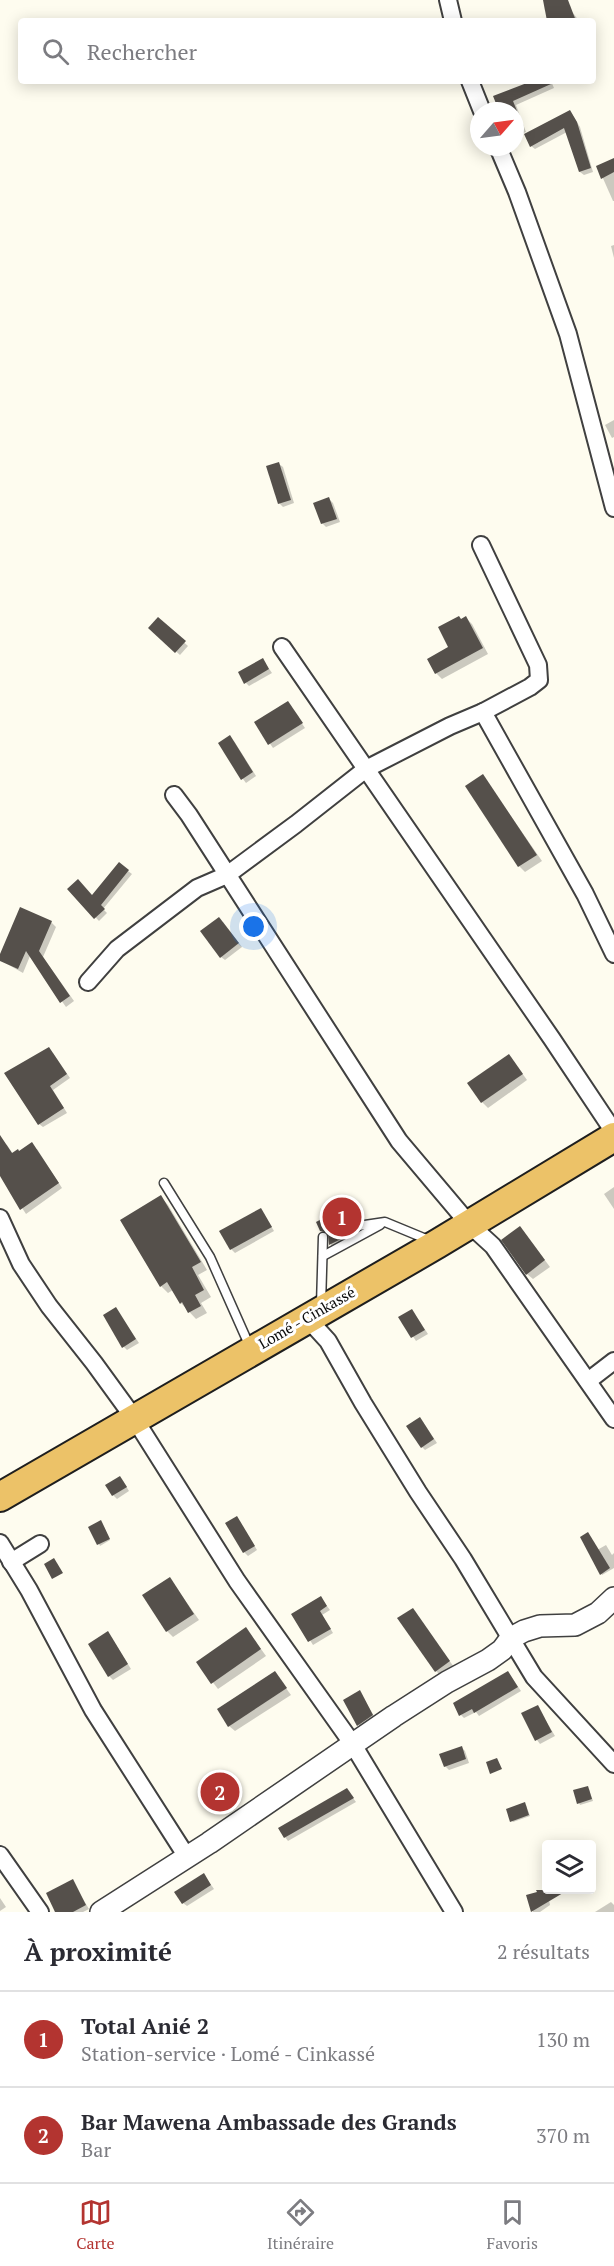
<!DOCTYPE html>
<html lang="fr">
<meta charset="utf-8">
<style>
:root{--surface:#fff;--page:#f7f7f7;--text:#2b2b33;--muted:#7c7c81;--line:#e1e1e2;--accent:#b33430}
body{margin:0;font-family:"PT Serif",serif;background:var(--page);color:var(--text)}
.controls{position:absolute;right:18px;bottom:18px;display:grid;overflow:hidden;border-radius:6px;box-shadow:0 3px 15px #0003}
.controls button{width:54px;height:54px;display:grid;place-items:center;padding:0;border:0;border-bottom:2px solid var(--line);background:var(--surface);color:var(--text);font:30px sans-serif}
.compass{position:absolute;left:470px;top:102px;width:54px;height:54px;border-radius:50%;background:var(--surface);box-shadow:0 3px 15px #0003;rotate:62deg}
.you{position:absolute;left:254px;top:927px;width:21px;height:21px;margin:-15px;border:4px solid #fff;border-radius:50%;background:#1a73e8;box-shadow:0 0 0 9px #1a73e833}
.badge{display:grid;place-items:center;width:39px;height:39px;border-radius:50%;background:var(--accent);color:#fff;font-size:20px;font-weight:700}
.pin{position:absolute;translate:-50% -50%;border:3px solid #fff;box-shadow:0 2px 6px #0006}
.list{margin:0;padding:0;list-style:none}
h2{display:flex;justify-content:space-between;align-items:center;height:78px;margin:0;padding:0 24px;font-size:26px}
h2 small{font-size:20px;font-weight:400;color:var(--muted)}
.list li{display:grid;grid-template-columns:39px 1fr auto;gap:18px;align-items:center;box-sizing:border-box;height:96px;padding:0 24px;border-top:2px solid var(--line)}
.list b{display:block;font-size:22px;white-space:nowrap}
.list p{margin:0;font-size:20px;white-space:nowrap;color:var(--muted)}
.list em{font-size:20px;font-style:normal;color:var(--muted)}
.icon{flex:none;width:33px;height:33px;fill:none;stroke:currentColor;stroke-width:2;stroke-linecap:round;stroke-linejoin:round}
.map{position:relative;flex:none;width:614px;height:1912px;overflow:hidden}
.search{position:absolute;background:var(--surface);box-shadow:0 3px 15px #0003;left:18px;right:18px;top:18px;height:66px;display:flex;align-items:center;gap:15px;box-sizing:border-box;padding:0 21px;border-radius:6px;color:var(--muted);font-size:22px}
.sheet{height:270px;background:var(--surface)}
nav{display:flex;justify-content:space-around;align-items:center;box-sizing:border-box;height:84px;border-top:2px solid var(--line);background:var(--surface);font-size:16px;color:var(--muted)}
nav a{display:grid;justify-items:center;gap:3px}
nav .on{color:var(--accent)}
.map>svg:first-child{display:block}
</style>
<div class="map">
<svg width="614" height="1912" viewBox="0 0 614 1912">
<rect width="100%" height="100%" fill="#fefcef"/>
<g fill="#0003">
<polygon points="570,9 579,21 543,21 543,20"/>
<polygon points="536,81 551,81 554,88 516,105 526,132 516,136 515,111 502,111 499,108"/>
<polygon points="570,111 580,127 593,172 584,175 580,172 567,132 535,149 531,146"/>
<polygon points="614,159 614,201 613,201 598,167"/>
<polygon points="614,245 614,258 611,246"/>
<polygon points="614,420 614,437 612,438 605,425"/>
<polygon points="279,464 283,467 294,503 283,507 279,503"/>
<polygon points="329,499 333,503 340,522 326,527 322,523"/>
<polygon points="466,618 472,624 488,654 442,679 436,673 450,648 462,621"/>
<polygon points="158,619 188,646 180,655 150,628"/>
<polygon points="263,660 272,673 249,686 246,683"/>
<polygon points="288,703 305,728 273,748 256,723"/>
<polygon points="234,741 256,776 246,783 243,779"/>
<polygon points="483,776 542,861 525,872 519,866"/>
<polygon points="128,871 132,874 103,909 107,913 99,921 69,889 92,897"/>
<polygon points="51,922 56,927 43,957 74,1001 66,1007 30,956 23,973 0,960 0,957"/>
<polygon points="223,922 242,947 225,960 221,957"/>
<polygon points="53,1053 70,1078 53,1090 67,1113 43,1127 39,1124"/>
<polygon points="514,1062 527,1080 488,1108 482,1102"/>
<polygon points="0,1141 7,1145 13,1154 37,1149 62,1188 26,1214 0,1174"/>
<polygon points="614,1187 614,1209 604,1194"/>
<polygon points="161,1197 168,1205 207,1270 198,1275 211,1297 201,1303 207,1313 196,1319 181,1303 173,1290 168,1293 161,1286"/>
<polygon points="261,1209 274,1231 235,1253 231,1249"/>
<polygon points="330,1216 338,1228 335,1231 335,1235 344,1240 334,1248 331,1245 330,1236 322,1230"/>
<polygon points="520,1227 550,1267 533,1279 527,1274"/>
<polygon points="116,1309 139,1343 127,1350 124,1347"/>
<polygon points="412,1310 428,1334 416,1341 400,1317"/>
<polygon points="423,1422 437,1443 425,1450 422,1447"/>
<polygon points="123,1481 129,1491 117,1499 113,1495"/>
<polygon points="240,1522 257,1550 248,1556 244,1552"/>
<polygon points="102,1523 110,1540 100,1546 99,1544"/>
<polygon points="606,1545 612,1555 614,1553 614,1568 602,1575 590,1554"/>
<polygon points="170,1579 199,1620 173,1637 167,1631"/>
<polygon points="321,1598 330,1610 322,1615 333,1633 313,1645 294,1614"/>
<polygon points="412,1610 454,1667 441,1676 436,1671"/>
<polygon points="251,1635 266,1656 218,1689 198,1663"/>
<polygon points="111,1637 131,1669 113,1680 109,1676"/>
<polygon points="508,1672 521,1691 479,1716 476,1712 464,1718 461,1715"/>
<polygon points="275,1673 291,1695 235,1731 229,1726"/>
<polygon points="360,1692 375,1718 361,1727 359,1725"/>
<polygon points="537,1706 555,1736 540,1744 537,1740"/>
<polygon points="462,1748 465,1751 469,1763 449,1770 445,1766"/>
<polygon points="589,1789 593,1801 580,1805 579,1803"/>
<polygon points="350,1794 356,1802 288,1841 285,1837"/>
<polygon points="526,1805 530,1816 513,1822 512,1821"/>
<polygon points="207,1879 214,1889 187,1906 183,1903"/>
<polygon points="72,1881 89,1909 83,1912 57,1912"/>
<polygon points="548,1895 550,1905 540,1912 533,1912 528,1896"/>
<polygon points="0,1898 6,1907 0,1911"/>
<polygon points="611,1902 614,1905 614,1912 595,1912"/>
</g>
<g fill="#55504b">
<polygon points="543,0 568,0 576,21 547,21"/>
<polygon points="532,81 550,81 551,84 513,101 517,111 499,111 493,96"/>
<polygon points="570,110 577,122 591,168 579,172 564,128 530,147 524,134"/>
<polygon points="614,158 614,172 601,179 596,166"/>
<polygon points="279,462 291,500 278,504 266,466"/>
<polygon points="329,497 337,519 321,524 313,503"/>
<polygon points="459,616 461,619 466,616 483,648 435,674 427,659 448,647 438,627"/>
<polygon points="158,617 186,641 175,653 148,628"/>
<polygon points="263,658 269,669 244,684 238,672"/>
<polygon points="288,701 303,723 268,745 254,722"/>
<polygon points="230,735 253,772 241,780 218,743"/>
<polygon points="483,774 537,855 518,867 465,786"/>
<polygon points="119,862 129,870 101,905 105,909 94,919 67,889 78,879 92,895"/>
<polygon points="20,907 52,921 39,951 70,996 60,1003 26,951 18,969 0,961 0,954"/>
<polygon points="219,917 239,943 220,958 200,931"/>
<polygon points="49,1047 67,1074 50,1086 64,1108 38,1125 4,1073"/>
<polygon points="509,1054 523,1074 481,1103 467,1083"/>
<polygon points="0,1135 12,1153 18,1149 19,1151 32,1142 59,1183 20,1210 0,1176"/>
<polygon points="161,1195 201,1262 192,1267 204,1290 195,1295 201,1306 188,1313 182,1302 180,1304 167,1282 160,1287 120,1220"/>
<polygon points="261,1208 272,1227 230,1250 219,1231"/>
<polygon points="331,1214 335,1223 332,1227 333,1232 341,1235 343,1238 329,1245 328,1233 320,1231 316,1222"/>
<polygon points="520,1226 545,1260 526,1275 501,1240"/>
<polygon points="116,1307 136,1339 122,1348 103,1315"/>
<polygon points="412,1309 425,1330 411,1338 398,1317"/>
<polygon points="420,1417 434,1439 421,1448 406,1426"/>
<polygon points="120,1476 127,1487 112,1496 105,1485"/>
<polygon points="237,1516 255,1546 243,1553 225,1523"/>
<polygon points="101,1520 110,1539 97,1545 88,1527"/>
<polygon points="588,1532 610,1568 600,1575 580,1537"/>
<polygon points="54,1558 63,1573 52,1579 44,1564"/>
<polygon points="170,1577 194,1614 166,1632 142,1595"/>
<polygon points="321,1596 327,1606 320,1611 331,1629 308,1642 291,1614"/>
<polygon points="413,1608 450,1661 435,1672 397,1618"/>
<polygon points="246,1627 261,1649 211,1684 196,1662"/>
<polygon points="108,1631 128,1664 108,1677 88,1644"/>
<polygon points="275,1671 287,1688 228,1727 217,1709"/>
<polygon points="508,1671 518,1687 474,1713 472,1709 459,1716 453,1703"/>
<polygon points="360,1690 373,1715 357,1726 343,1700"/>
<polygon points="538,1705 552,1732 535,1741 521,1713"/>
<polygon points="462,1746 466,1759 444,1767 439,1754"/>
<polygon points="497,1758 502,1769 490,1774 486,1762"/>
<polygon points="588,1786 592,1799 577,1804 573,1790"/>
<polygon points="347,1788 354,1798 284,1838 278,1828"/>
<polygon points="525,1802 529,1815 510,1822 506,1809"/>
<polygon points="204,1873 211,1885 182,1904 174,1892"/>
<polygon points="73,1879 86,1905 73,1912 55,1912 46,1893"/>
<polygon points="536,1890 568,1890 531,1912 526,1895 537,1892"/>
</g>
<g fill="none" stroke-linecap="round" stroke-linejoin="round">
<g stroke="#404040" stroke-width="11">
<g id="service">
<polyline points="164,1183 210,1257 250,1347"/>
<polyline points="338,1229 385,1222 431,1241"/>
<polyline points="323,1256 380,1225"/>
<polyline points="321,1305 323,1237"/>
</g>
</g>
<g stroke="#404040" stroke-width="20">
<g id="minor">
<polyline points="448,0 453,21"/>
<polyline points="470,81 482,111"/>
<polyline points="498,147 517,192 568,334 614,508"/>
<polyline points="282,647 552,1039 614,1132"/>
<polyline points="483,712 585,894 614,954"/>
<polyline points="174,795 189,815 399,1141 469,1224 493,1246 614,1419"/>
<polyline points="88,982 117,949 197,888 227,875 296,824 366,769 450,726 483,712 530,687 539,680 538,665 481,545"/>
<polyline points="0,1218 21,1264 49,1306 94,1363 134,1418 237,1581 352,1743 454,1912"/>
<polyline points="307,1318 328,1341 363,1403 418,1492 463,1559 534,1677 614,1764"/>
<polyline points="588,1381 614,1361"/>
<polyline points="0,1543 29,1590 93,1710 187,1857"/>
<polyline points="11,1562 40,1544"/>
<polyline points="0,1855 40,1912"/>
</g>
</g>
<g stroke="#404040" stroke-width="24">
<polyline id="tertiary" points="101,1912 209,1843 394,1716 447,1682 488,1660 502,1650 511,1638 524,1631 540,1626 575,1625 598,1613 614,1598"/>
</g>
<g stroke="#1e1e1e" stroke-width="32">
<polyline id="trunk" points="0,1497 437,1244 614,1137"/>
</g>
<use href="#service" stroke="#fff" stroke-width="8"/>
<use href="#minor" stroke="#fff" stroke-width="16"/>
<use href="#tertiary" stroke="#fff" stroke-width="21"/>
<use href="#trunk" stroke="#ecc268" stroke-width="28"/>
</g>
<g text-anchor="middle" stroke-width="6" stroke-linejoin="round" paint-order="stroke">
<g font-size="15" fill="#0d0d0d" stroke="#fff">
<text transform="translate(307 1318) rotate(-30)" y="5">Lomé - Cinkassé</text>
</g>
</g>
</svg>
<div class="controls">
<button><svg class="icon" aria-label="layers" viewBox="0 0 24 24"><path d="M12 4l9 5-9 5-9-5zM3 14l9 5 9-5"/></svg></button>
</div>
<svg class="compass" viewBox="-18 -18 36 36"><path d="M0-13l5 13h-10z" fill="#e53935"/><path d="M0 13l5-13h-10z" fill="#7c7c81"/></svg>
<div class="you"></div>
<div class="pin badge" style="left:342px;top:1217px">1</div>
<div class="pin badge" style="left:220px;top:1792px">2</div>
<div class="search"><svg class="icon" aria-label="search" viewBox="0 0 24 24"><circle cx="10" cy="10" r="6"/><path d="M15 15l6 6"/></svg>Rechercher</div>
</div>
<section class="sheet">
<h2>À proximité<small>2 résultats</small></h2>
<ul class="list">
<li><span class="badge">1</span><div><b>Total Anié 2</b><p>Station-service · Lomé - Cinkassé</p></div><em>130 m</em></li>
<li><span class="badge">2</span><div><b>Bar Mawena Ambassade des Grands</b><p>Bar</p></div><em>370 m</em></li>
</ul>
</section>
<nav>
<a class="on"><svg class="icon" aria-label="map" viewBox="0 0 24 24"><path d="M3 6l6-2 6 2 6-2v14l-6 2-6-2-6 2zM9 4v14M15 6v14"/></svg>Carte</a>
<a><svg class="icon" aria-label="directions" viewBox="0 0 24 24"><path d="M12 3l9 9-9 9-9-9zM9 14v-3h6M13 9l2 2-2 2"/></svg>Itinéraire</a>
<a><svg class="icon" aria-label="saved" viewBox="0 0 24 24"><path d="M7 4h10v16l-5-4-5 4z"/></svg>Favoris</a>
</nav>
